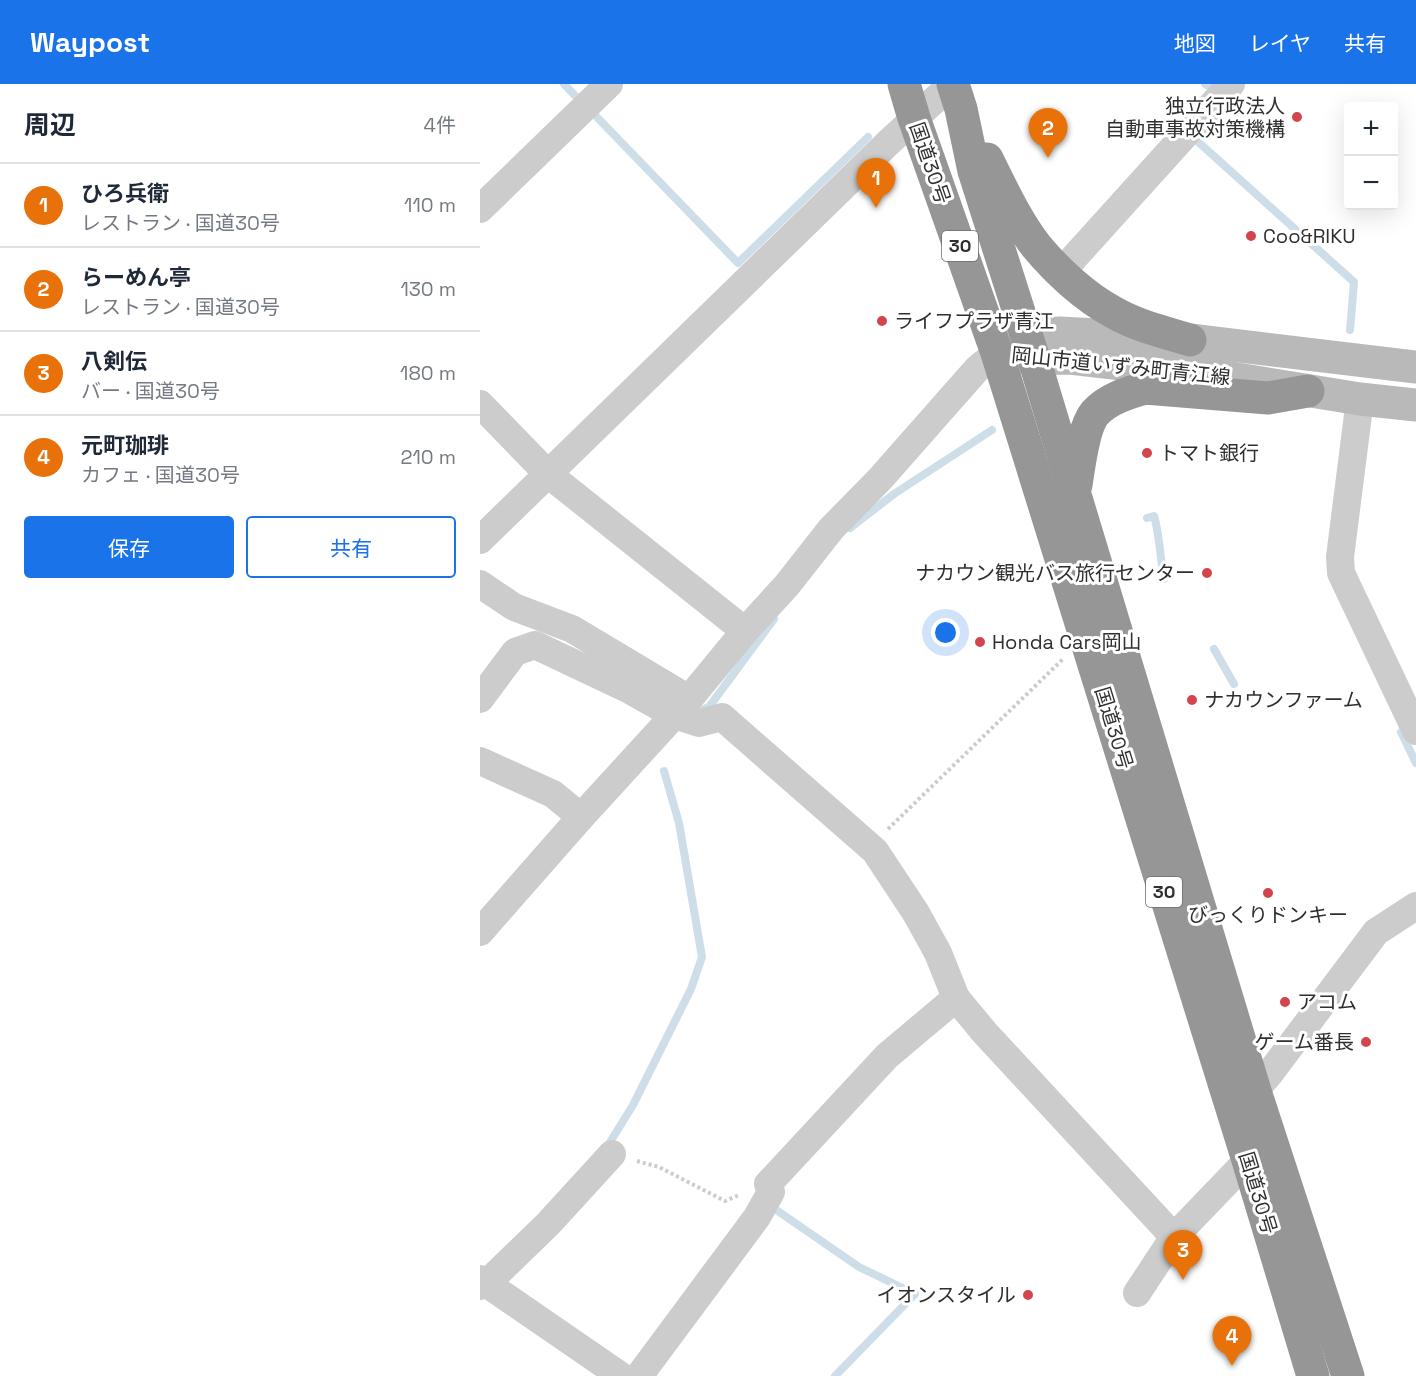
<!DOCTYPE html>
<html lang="ja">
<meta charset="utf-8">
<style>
:root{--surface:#fff;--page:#f6f6f7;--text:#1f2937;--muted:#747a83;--line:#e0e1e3;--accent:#1a73e8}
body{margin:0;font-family:"Space Grotesk","Noto Sans JP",sans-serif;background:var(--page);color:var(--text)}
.controls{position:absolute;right:18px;top:18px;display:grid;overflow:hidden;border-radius:6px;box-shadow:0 6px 24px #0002}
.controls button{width:54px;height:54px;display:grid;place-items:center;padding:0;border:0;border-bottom:2px solid var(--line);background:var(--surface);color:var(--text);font:30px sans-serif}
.you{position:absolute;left:466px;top:549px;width:21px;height:21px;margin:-15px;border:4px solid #fff;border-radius:50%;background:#1a73e8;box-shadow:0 0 0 9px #1a73e833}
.badge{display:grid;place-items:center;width:39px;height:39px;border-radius:50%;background:var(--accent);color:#fff;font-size:20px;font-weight:700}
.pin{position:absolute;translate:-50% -50px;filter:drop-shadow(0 2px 3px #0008)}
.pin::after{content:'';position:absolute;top:32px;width:21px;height:18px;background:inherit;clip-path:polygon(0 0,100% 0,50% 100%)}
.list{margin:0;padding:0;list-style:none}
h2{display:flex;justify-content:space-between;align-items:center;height:78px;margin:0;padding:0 24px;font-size:26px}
h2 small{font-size:20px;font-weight:400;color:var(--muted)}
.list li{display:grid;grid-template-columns:39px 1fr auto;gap:18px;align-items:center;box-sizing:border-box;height:84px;padding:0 24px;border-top:2px solid var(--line)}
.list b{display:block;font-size:22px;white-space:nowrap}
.list p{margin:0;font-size:20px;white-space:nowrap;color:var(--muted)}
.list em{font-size:20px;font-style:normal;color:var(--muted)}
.actions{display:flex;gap:12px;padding:18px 24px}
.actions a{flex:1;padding:14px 0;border:2px solid var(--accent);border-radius:6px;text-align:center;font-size:21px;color:var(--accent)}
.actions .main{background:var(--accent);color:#fff}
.map{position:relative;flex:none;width:936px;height:1292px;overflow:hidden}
header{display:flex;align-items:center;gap:36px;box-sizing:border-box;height:84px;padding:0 30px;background:var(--accent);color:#fff}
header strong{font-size:28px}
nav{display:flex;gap:33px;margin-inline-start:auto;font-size:21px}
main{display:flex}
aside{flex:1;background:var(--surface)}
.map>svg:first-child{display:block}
</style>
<header>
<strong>Waypost</strong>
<nav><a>地図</a><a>レイヤ</a><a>共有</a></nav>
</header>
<main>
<aside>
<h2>周辺<small>4件</small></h2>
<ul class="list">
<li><span class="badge" style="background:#e8710a">1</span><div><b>ひろ兵衛</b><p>レストラン · 国道30号</p></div><em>110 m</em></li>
<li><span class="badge" style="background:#e8710a">2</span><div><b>らーめん亭</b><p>レストラン · 国道30号</p></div><em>130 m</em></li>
<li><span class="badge" style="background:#e8710a">3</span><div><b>八剣伝</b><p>バー · 国道30号</p></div><em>180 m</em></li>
<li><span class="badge" style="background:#e8710a">4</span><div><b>元町珈琲</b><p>カフェ · 国道30号</p></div><em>210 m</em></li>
</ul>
<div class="actions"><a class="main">保存</a><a>共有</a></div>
</aside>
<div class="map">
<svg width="936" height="1292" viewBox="0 0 936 1292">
<rect width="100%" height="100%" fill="#fff"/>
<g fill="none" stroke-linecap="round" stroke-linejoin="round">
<g stroke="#cddee9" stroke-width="8">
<polyline points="84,0 101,18"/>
<polyline points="725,0 736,7"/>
<polyline points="110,26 258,179 388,53"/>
<polyline points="720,52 716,56 874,198 870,246"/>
<path d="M667,434l7,-2c6,20 6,42 10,63"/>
<polyline points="370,444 414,410 512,346"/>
<polyline points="734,565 754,600"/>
<polyline points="224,625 229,623 294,535"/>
<polyline points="921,648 936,679"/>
<polyline points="127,1063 153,1021 211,905 222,873 199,739 184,687"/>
<polyline points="292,1123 379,1183 435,1210 355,1292"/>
</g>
<g stroke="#ccc" stroke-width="4" stroke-dasharray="3 3" stroke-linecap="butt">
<polyline points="408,745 583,575"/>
<polyline points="157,1077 179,1083 245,1117 259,1111"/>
</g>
<g stroke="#ccc" stroke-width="28">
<polyline points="0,125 129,0"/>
<polyline points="581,188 751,0"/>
<polyline points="880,315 860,473 861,489 936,647"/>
<polyline points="0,320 68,390 265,547"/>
<polyline points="0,456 409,58 472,0"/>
<polyline points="0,500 34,523 92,545 209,615"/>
<polyline points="0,615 35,568 55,561 148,605 194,631 219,639 242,633 395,767 436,829 458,869 476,914 505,949 694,1153 768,1076 784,1068"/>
<polyline points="0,677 73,710 101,733"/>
<polyline points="0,848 101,733 209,615 265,547 307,501 351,445 400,395 497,285 517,269"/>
<polyline points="760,1019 775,1007 790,989 896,848 936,822"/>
<polyline points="0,1195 141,1292"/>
<polyline points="0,1202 6,1200 68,1140 132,1070"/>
<polyline points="657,1209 694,1153"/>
<polyline points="159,1292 277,1133 291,1108 288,1100 407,972 476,914"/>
</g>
<g stroke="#b9b9b9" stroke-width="33">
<polyline points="524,265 546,250 580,249 710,256 936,283"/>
<polyline points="528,271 554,275 590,274 720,289 880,315 936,321"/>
</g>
<g stroke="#969696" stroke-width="33">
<polyline points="424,0 434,34 517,269 768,1076 833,1292"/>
<polyline points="473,0 481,25 494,87 554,275 775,1007 868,1292"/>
<path d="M507,75c14,28 30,63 50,88 20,24 48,50 76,65 24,14 51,20 77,28"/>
<path d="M596,401c3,-18 7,-58 19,-72 13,-14 32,-20 50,-25l123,10 40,-7"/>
</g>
</g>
<g fill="#d4444d" stroke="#fff" stroke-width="2">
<circle cx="817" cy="33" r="6"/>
<circle cx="771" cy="152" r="6"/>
<circle cx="402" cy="237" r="6"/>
<circle cx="667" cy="369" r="6"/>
<circle cx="727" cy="489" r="6"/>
<circle cx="500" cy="558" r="6"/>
<circle cx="712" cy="616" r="6"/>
<circle cx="788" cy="809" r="6"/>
<circle cx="805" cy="918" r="6"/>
<circle cx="886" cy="958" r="6"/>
<circle cx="548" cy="1211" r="6"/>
</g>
<g text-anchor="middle" stroke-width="6" stroke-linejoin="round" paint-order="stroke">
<g fill="#fff" stroke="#6d6d6d" stroke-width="1.5">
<rect x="462" y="147" width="36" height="30" rx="4.5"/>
<rect x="666" y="793" width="36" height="30" rx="4.5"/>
</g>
<g font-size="18" font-weight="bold" fill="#2f2f2f">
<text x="480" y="168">30</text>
<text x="684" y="814">30</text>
</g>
<g font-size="20" fill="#2f2f2f" stroke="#fff" text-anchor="start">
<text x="805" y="29" text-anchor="end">独立行政法人<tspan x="805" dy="23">自動車事故対策機構</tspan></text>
<text x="783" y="159">Coo&amp;RIKU</text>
<text x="414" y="244">ライフプラザ青江</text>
<text x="679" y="376">トマト銀行</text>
<text x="715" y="496" text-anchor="end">ナカウン観光バス旅行センター</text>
<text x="512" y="565">Honda Cars岡山</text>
<text x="724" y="623">ナカウンファーム</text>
<text x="788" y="838" text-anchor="middle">びっくりドンキー</text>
<text x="817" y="925">アコム</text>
<text x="874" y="965" text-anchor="end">ゲーム番長</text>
<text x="536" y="1218" text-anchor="end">イオンスタイル</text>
</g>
<g font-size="20" fill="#2f2f2f" stroke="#fff">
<text transform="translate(450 79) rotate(71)" y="7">国道30号</text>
<text transform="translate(641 282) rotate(6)" y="7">岡山市道いずみ町青江線</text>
<text transform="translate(634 644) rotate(73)" y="7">国道30号</text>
<text transform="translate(778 1109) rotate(73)" y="7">国道30号</text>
</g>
</g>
</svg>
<div class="controls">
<button>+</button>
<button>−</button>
</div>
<div class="you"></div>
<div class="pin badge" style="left:396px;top:124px;background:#e8710a">1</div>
<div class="pin badge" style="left:568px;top:74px;background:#e8710a">2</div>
<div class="pin badge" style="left:703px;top:1196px;background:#e8710a">3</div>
<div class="pin badge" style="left:752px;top:1282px;background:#e8710a">4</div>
</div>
</main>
